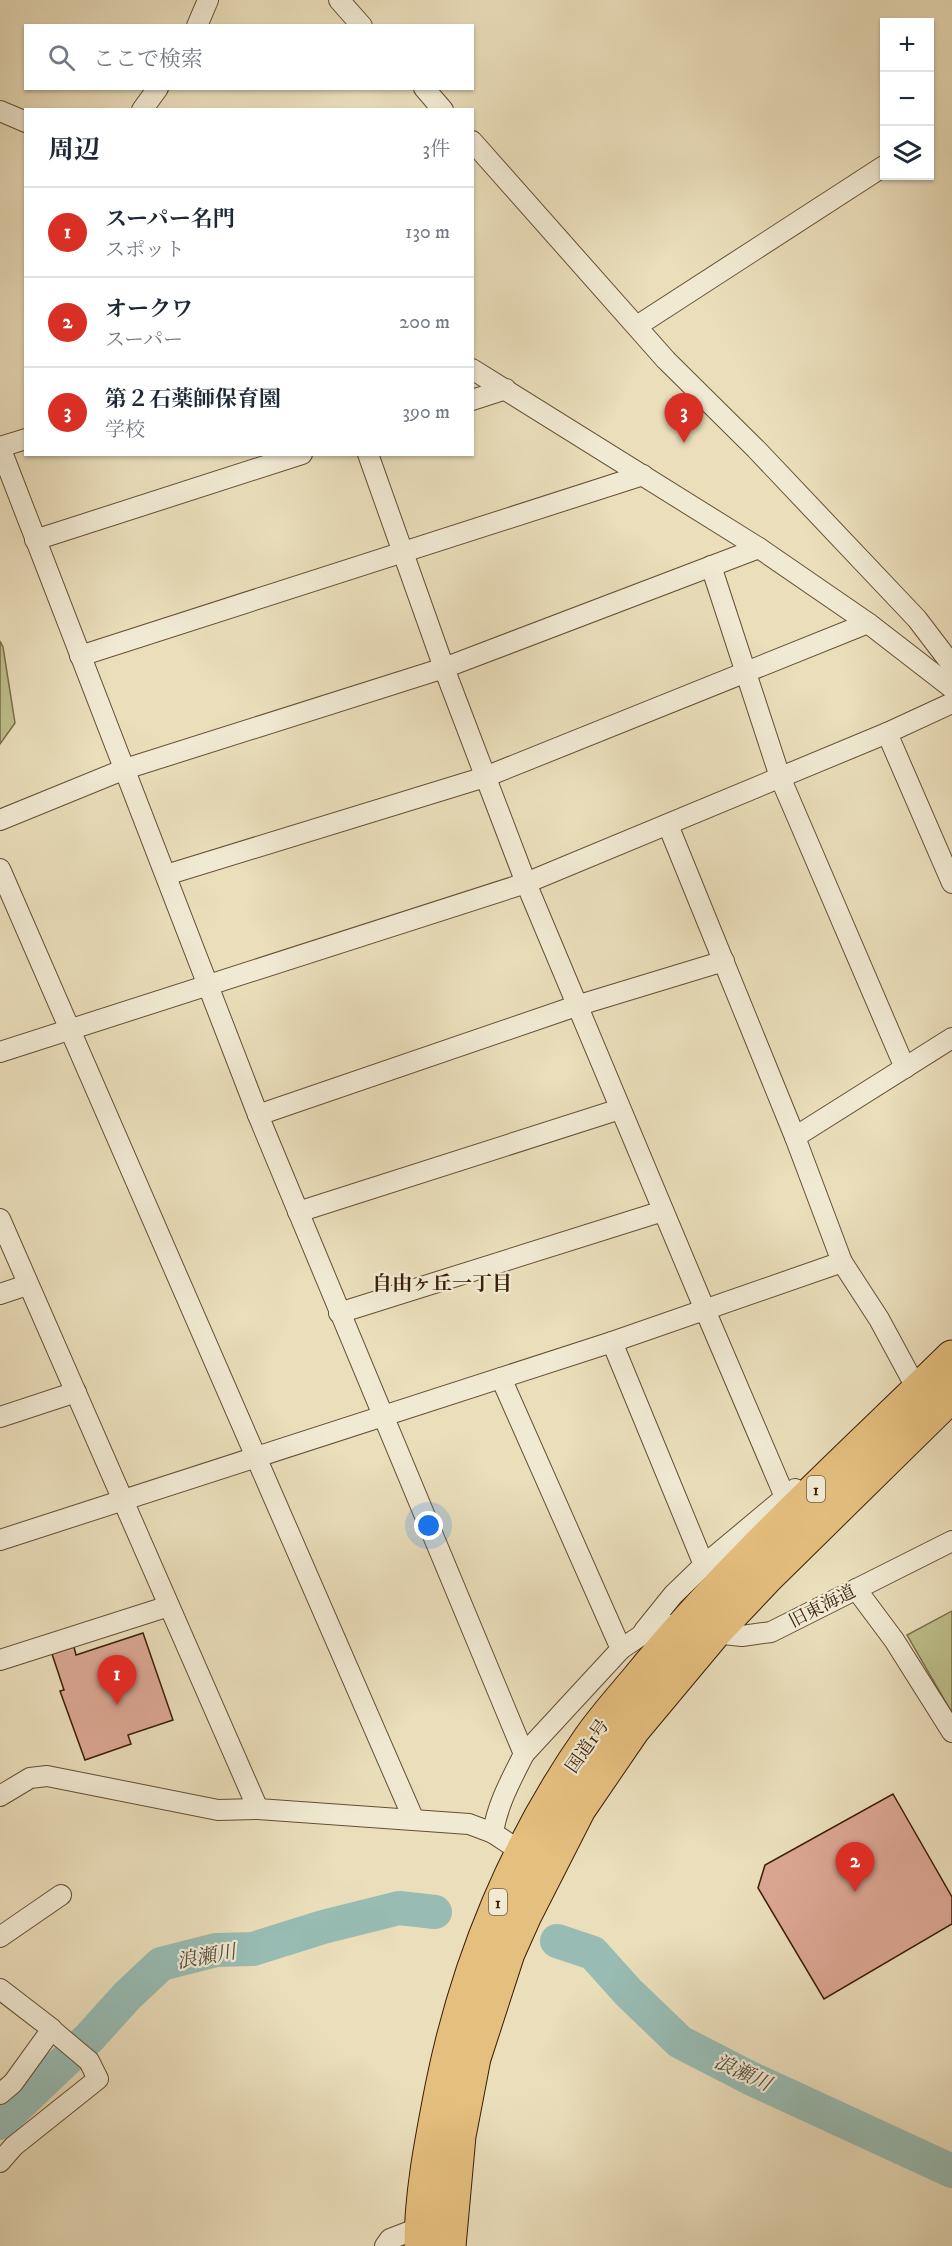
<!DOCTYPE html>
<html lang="ja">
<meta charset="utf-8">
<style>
:root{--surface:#fff;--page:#f2f2f3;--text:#1f2937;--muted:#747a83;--line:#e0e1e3;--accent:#d93025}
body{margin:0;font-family:"IM FELL DW Pica","Noto Serif JP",serif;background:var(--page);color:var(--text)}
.controls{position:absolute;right:18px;top:18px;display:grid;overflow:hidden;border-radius:0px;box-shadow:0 2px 4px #0004}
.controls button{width:54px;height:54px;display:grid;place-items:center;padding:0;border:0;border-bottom:2px solid var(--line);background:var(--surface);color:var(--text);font:30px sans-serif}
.you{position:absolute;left:429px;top:1526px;width:21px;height:21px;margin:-15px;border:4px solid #fff;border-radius:50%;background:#1a73e8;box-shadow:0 0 0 9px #1a73e833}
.badge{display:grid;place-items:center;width:39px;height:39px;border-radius:50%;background:var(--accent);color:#fff;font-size:20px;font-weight:700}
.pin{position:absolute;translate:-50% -50px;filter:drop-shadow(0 2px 3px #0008)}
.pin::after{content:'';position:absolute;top:32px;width:21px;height:18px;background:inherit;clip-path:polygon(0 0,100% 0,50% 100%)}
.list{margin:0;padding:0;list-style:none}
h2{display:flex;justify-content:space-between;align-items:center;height:78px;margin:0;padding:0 24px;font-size:26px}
h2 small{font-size:20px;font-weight:400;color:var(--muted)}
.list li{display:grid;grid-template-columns:39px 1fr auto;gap:18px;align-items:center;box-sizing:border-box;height:90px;padding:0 24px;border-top:2px solid var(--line)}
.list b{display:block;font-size:22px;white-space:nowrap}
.list p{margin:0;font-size:20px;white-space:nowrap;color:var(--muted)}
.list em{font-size:20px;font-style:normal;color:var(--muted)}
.icon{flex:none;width:33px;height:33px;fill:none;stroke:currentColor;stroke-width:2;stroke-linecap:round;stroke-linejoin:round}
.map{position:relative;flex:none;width:952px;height:2246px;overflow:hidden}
.search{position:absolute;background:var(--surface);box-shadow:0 2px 4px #0004;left:24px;top:24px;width:450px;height:66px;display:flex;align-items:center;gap:15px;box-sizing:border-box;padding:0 21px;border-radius:0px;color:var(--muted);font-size:22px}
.panel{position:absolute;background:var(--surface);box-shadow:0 2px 4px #0004;left:24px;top:108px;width:450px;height:348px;border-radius:0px}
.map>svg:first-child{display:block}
</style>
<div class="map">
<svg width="952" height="2246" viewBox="0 0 952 2246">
<rect width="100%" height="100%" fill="#eadebb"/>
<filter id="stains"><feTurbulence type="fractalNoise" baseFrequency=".00333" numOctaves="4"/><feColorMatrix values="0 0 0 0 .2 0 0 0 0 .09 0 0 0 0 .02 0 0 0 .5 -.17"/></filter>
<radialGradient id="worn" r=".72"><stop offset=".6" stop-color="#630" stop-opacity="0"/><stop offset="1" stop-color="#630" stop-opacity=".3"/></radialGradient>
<g fill="#bdbf8b" stroke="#7c6e49" stroke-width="1.5">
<polygon points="0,641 3,647 15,723 0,744"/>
<polygon points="952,1611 952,1713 907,1635"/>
</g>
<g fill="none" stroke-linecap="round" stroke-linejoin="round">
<g stroke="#98bcb3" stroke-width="34">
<polyline points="557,1941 593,1953 628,1992 680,2042 750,2078 952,2171"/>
<polyline points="0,2123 90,2037 127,1996 161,1964 216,1950 253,1949 323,1927 399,1908 435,1912"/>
</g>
</g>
<g fill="#dca794" stroke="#3a1e07" stroke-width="1.5">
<polygon points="143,1633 173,1720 128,1735 131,1744 85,1760 60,1691 64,1690 52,1654 74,1647 76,1655"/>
<polygon points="893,1794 952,1897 952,1924 824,1999 758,1888 765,1865"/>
</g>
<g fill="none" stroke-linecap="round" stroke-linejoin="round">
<g stroke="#664e34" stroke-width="22">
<g id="street">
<polyline points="339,0 362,26"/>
<polyline points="197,26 208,0"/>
<polyline points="424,88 443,110"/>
<polyline points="142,110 158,88"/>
<polyline points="0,111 26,122"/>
<polyline points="472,141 666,360 756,449 917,619 952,665"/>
<polyline points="637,326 884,166"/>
<polyline points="472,369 759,548 868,623 952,688"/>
<polyline points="472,400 506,389"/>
<path d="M0,447l258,668 266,639c-13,26 -27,51 -31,79"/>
<polyline points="0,447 26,439"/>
<polyline points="368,454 444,668 526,883 705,1310 785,1497"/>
<polyline points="35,540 302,454"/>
<polyline points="711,566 780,777 905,1068"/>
<polyline points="80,656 643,475"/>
<polyline points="887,733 952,883"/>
<polyline points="0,820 125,769 444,668 759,548"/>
<polyline points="668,825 795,1137 842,1262 879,1319 918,1391"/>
<polyline points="0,869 414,1820"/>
<polyline points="166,875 485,777 868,623"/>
<polyline points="0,1052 526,883 887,733 952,703"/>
<polyline points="258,1115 576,1006 724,961"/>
<polyline points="795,1137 952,1038"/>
<polyline points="298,1212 620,1109"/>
<polyline points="0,1219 258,1809"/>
<polyline points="0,1294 27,1285"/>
<polyline points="339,1313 663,1211"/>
<polyline points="612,1342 704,1565"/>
<polyline points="501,1378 621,1649"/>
<polyline points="0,1417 76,1392"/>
<polyline points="0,1540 612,1342 842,1262"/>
<polyline points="856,1589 894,1640 952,1732"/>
<polyline points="644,1631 673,1595 704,1565 795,1489"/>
<polyline points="0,1660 169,1606"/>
<polyline points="524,1754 621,1649 655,1626 684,1624 714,1633 742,1636 771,1632 952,1541"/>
<polyline points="0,1796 30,1778 47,1776 218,1810 258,1809 469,1824 493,1833 531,1858"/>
<polyline points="0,1937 61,1895"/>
<polyline points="0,1989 52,2029 13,2083 0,2094"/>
<polyline points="0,2162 14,2146 98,2079 89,2061 51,2029"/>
<polyline points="385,2246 390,2239 421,2227"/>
</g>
</g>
<g stroke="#3a1e07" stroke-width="35">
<g id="highway">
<path d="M421,2246c0,-53 11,-107 21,-159 25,-125 75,-245 148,-349 14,-20 31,-39 47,-58 95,-117 208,-218 315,-323"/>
<polyline points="449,2246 459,2136 474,2058 508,1953 525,1915 579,1809 633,1730 714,1633 768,1576 952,1395"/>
</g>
</g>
<use href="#street" stroke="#f1ead3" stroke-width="20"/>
<use href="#highway" stroke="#e5bf7e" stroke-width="33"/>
</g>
<g text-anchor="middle" stroke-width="4.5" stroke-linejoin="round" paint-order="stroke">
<g fill="#f1ead3" stroke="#715b44" stroke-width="1.5">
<rect x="807" y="1476" width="18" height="26" rx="4.5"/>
<rect x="489" y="1889" width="18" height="26" rx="4.5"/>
</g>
<g font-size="16" font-weight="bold" fill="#3a1e07">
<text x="816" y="1495">1</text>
<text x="498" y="1908">1</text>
</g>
<g font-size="18" fill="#3a1e07" stroke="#f1ead3">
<text transform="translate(822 1606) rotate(-27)" y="6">旧東海道</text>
<text transform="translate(587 1746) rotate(-55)" y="6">国道1号</text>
</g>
<g font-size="20" font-weight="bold" fill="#3a1e07" stroke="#f1ead3">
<text x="442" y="1290">自由ヶ丘一丁目</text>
</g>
<g font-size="20" font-style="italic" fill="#564d3b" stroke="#f1ead3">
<text transform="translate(206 1956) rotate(-10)" y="7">浪瀬川</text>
<text transform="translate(743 2072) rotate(25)" y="7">浪瀬川</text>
</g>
</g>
<rect width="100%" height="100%" filter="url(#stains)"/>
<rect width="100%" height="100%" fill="url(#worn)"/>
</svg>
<div class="controls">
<button>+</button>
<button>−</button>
<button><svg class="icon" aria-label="layers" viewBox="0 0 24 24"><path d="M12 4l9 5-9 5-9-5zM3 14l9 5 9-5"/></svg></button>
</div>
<div class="you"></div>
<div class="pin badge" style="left:117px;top:1705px">1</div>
<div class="pin badge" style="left:855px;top:1892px">2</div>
<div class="pin badge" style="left:684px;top:443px">3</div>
<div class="search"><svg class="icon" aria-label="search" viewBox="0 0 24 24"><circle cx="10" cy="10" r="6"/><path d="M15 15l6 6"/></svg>ここで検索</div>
<section class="panel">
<h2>周辺<small>3件</small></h2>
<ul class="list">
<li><span class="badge">1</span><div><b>スーパー名門</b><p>スポット</p></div><em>130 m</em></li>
<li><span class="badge">2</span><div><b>オークワ</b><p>スーパー</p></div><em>200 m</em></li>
<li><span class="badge">3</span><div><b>第２石薬師保育園</b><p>学校</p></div><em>390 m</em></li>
</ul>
</section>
</div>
